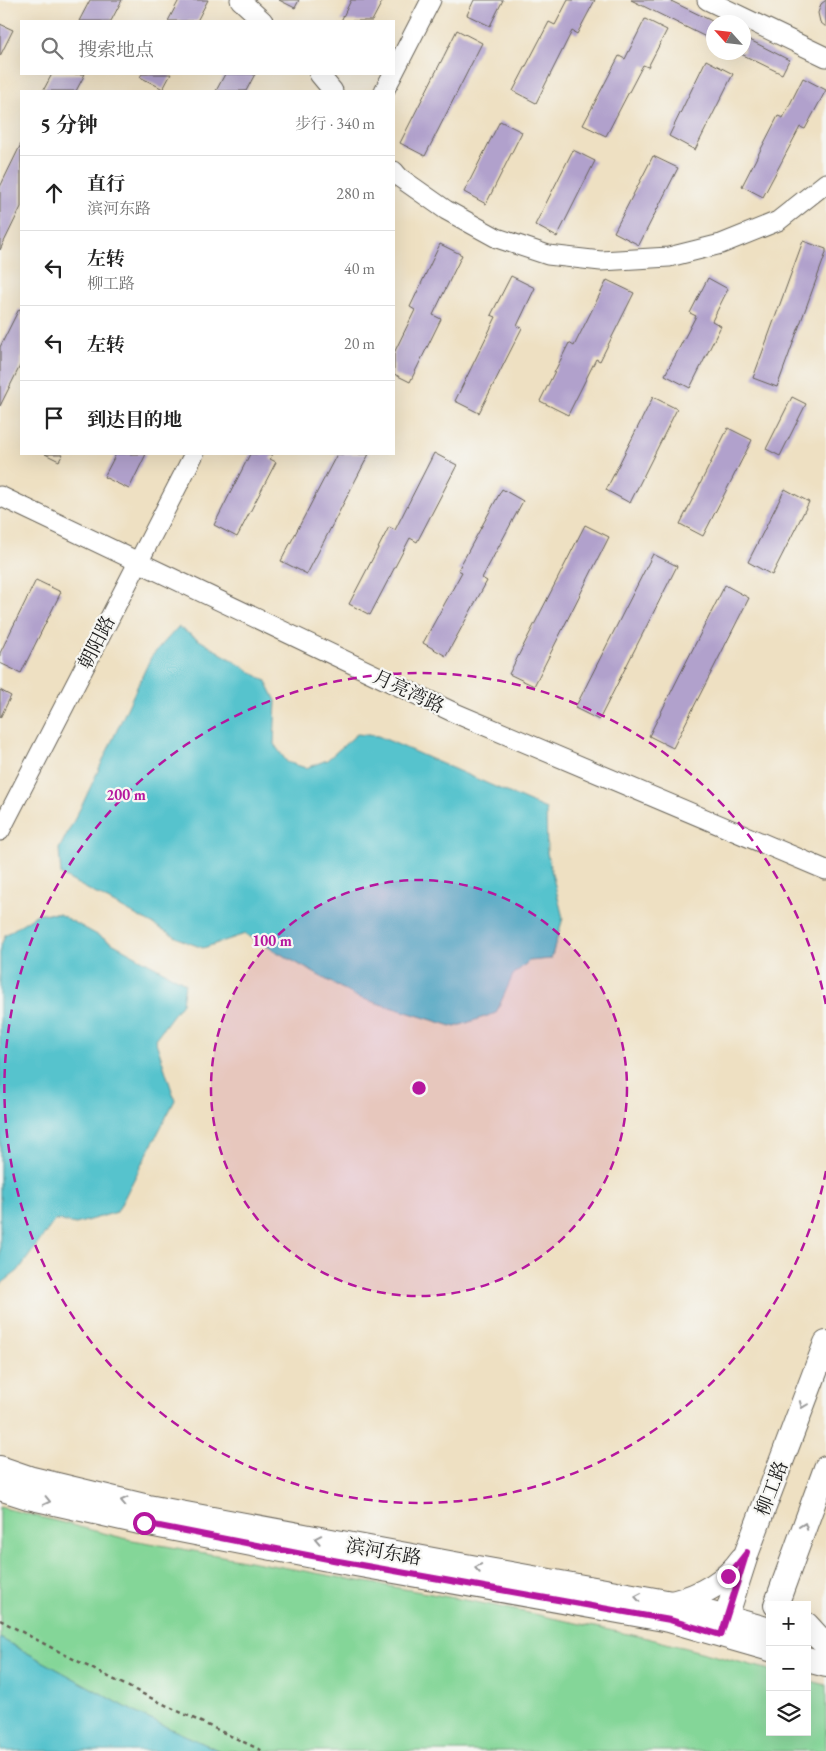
<!DOCTYPE html>
<html lang="zh">
<meta charset="utf-8">
<style>
:root{--surface:#fff;--page:#f2f2f2;--text:#222;--muted:#767676;--line:#e0e0e0}
body{margin:0;font-family:"EB Garamond","Noto Serif SC",serif;background:var(--page);color:var(--text)}
.controls{position:absolute;right:15px;bottom:15px;display:grid;overflow:hidden;border-radius:0px;box-shadow:0 5px 20px #0002}
.controls button{width:45px;height:45px;display:grid;place-items:center;padding:0;border:0;border-bottom:1px solid var(--line);background:var(--surface);color:var(--text);font:25px sans-serif}
.compass{position:absolute;left:706px;top:15px;width:45px;height:45px;border-radius:50%;background:var(--surface);box-shadow:0 5px 20px #0002;rotate:297deg}
.stop{position:absolute;width:15px;height:15px;margin:-11px;border:4px solid #b5179e;border-radius:50%;background:#fff}
.stop.end{background:#b5179e;border-color:#fff;box-shadow:0 1px 5px #0008}
.list{margin:0;padding:0;list-style:none}
h2{display:flex;justify-content:space-between;align-items:center;height:65px;margin:0;padding:0 20px;font-size:21px}
h2 small{font-size:16px;font-weight:400;color:var(--muted)}
.list li{display:grid;grid-template-columns:32px 1fr auto;gap:15px;align-items:center;box-sizing:border-box;height:75px;padding:0 20px;border-top:1px solid var(--line)}
.list b{display:block;font-size:19px;white-space:nowrap}
.list p{margin:0;font-size:16px;white-space:nowrap;color:var(--muted)}
.list em{font-size:16px;font-style:normal;color:var(--muted)}
.icon{flex:none;width:28px;height:28px;fill:none;stroke:currentColor;stroke-width:2;stroke-linecap:round;stroke-linejoin:round}
.map{position:relative;flex:none;width:826px;height:1751px;overflow:hidden}
.search{position:absolute;background:var(--surface);box-shadow:0 5px 20px #0002;left:20px;top:20px;width:375px;height:55px;display:flex;align-items:center;gap:12px;box-sizing:border-box;padding:0 18px;border-radius:0px;color:var(--muted);font-size:19px}
.panel{position:absolute;background:var(--surface);box-shadow:0 5px 20px #0002;left:20px;top:90px;width:375px;height:365px;border-radius:0px}
.map>svg:first-child{display:block}
</style>
<div class="map">
<svg width="826" height="1751" viewBox="0 0 826 1751">
<rect width="100%" height="100%" fill="#f6f6f2"/>
<filter id="ink" filterUnits="userSpaceOnUse"><feTurbulence type="fractalNoise" baseFrequency=".02" numOctaves="2"/><feDisplacementMap in="SourceGraphic" scale="10" xChannelSelector="R" yChannelSelector="G"/><feConvolveMatrix kernelMatrix="1 2 1 2 8 2 1 2 1" color-interpolation-filters="sRGB"/></filter>
<filter id="wash" filterUnits="userSpaceOnUse"><feTurbulence type="fractalNoise" baseFrequency=".0096" numOctaves="4" result="noise"/><feDisplacementMap in="SourceGraphic" scale="20" xChannelSelector="R" yChannelSelector="G"/><feGaussianBlur stdDeviation="1.12" result="paint"/><feColorMatrix in="noise" values="0 0 0 0 0 0 0 0 0 0 0 0 0 0 0 0 0 1.4 0 .05"/><feComposite in="paint" operator="in"/></filter>
<g filter="url(#wash)">
<rect width="100%" height="100%" fill="#eee0c2"/>
<polygon fill="#84d698" stroke="#50795a" points="0,1507 127,1539 476,1602 647,1638 770,1670 770,1732 807,1732 807,1680 826,1685 826,1751 220,1751 142,1716 0,1638"/>
<g fill="#56c3cd" stroke="#397074">
<polygon points="178,627 266,681 276,701 274,744 287,762 306,768 327,760 357,734 378,736 546,809 547,853 563,918 551,959 529,961 513,975 496,1013 455,1027 357,997 245,934 203,948 184,941 61,875 59,849 83,803 151,657"/>
<polygon points="39,913 59,914 185,983 182,1003 155,1039 175,1100 117,1212 76,1224 55,1220 18,1271 1,1284 0,1283 0,948 5,935"/>
<polygon points="0,1638 142,1716 220,1751 0,1751"/>
</g>
<g id="blocks">
<g fill="#b1a1cc">
<polygon points="90,0 122,0 111,21 79,21"/>
<polygon points="179,0 208,0 197,21 168,21"/>
<polygon points="279,0 299,0 295,8"/>
<polygon points="351,0 383,0 372,21 341,21"/>
<polygon points="474,0 503,0 490,26 467,15"/>
<polygon points="568,0 595,0 577,34 572,31 536,103 513,91 549,22 555,25"/>
<polygon points="631,0 669,0 714,22 714,41"/>
<polygon points="826,0 826,27 820,22 818,13 821,4"/>
<polygon points="645,19 667,30 648,67 643,65 606,136 583,125 619,56 625,59"/>
<polygon points="0,24 13,30 0,56"/>
<polygon points="457,30 482,43 425,156 400,143"/>
<polygon points="744,37 789,60 782,74 737,52 744,52"/>
<polygon points="706,60 733,74 695,150 669,136"/>
<polygon points="52,74 85,74 76,91 43,91"/>
<polygon points="142,74 171,74 163,89 140,77"/>
<polygon points="225,74 255,74 246,91 216,91"/>
<polygon points="803,78 826,90 805,129 800,127 763,197 742,186 778,116 783,118"/>
<polygon points="500,121 522,132 486,204 464,192"/>
<polygon points="21,144 21,207 0,250 0,187"/>
<polygon points="573,150 595,161 557,237 535,225"/>
<polygon points="653,156 678,168 639,245 614,232"/>
<polygon points="803,241 826,249 826,253 777,387 753,378"/>
<polygon points="440,244 462,255 433,315 441,319 410,382 394,374 394,353 415,310 410,307"/>
<polygon points="511,276 535,288 517,326 522,328 479,413 455,401 496,317 491,315"/>
<polygon points="708,278 728,289 712,321 721,326 690,388 665,375 696,316 690,313"/>
<polygon points="607,280 634,293 600,361 596,359 568,415 540,401 569,343 574,346"/>
<polygon points="19,309 21,310 21,364 0,406 0,347"/>
<polygon points="653,397 677,409 630,503 606,490"/>
<polygon points="792,397 806,404 780,456 766,449"/>
<polygon points="728,428 752,440 703,536 680,524"/>
<polygon points="434,453 457,465 417,542 410,538 370,615 349,604 389,527 395,530"/>
<polygon points="45,454 63,454 59,461"/>
<polygon points="116,454 146,454 129,489 104,477"/>
<polygon points="250,454 273,454 270,459 276,462 237,537 214,525"/>
<polygon points="337,454 369,454 307,574 281,561"/>
<polygon points="502,489 523,501 482,578 487,581 446,656 423,643 462,572 458,570"/>
<polygon points="785,489 809,502 772,575 748,562"/>
<polygon points="585,525 609,537 534,686 509,674"/>
<polygon points="653,554 677,566 599,720 575,708"/>
<polygon points="36,580 61,592 21,673 0,663 0,653"/>
<polygon points="725,585 749,598 673,748 649,736"/>
<polygon points="0,690 11,696 0,718"/>
</g>
</g>
</g>
<g filter="url(#ink)">
<use href="#blocks" fill-opacity="0" stroke="#666156" stroke-width="1"/>
<g fill="none" stroke-linecap="round" stroke-linejoin="round">
<g stroke="#666156" stroke-width="21">
<g id="minor">
<polyline points="240,0 263,21"/>
<polyline points="707,0 826,57"/>
<polyline points="394,72 431,0"/>
<polyline points="319,74 333,91"/>
<polyline points="384,91 393,74"/>
<polyline points="394,171 399,177 446,210 497,238 548,255 601,261 669,257 721,244 778,221 826,183"/>
<polyline points="0,496 455,713 826,870"/>
<polyline points="0,831 194,454"/>
</g>
</g>
<g stroke="#666156" stroke-width="26">
<g id="major">
<polyline points="0,1468 32,1479 148,1507 460,1565 672,1603 770,1630"/>
<polyline points="0,1488 28,1497 144,1523 333,1560 669,1620 770,1649"/>
<path d="M672,1603c28,-7 53,-20 70,-44"/>
<polyline points="776,1605 826,1468"/>
<polyline points="807,1625 818,1637 826,1644"/>
<polyline points="721,1633 747,1552 826,1343"/>
<polyline points="807,1660 826,1665"/>
</g>
</g>
<path stroke="#666156" stroke-width="2.5" stroke-dasharray="4 4" stroke-linecap="butt" d="M0,1620c86,47 174,90 263,131"/>
<use href="#minor" stroke="#fff" stroke-width="19"/>
<use href="#major" stroke="#fff" stroke-width="24"/>
</g>
<defs><path id="oneway-chevron" d="M-2-3.5L2.5 0L-2 3.5" fill="none" stroke-width="1.6" stroke-linecap="round" stroke-linejoin="round" transform="scale(1.25)"/></defs>
<g stroke="#999">
<use href="#oneway-chevron" transform="translate(803 1405) rotate(111)"/>
<use href="#oneway-chevron" transform="translate(47 1501) rotate(13)"/>
<use href="#oneway-chevron" transform="translate(124 1501) rotate(-167)"/>
<use href="#oneway-chevron" transform="translate(804 1526) rotate(-70)"/>
<use href="#oneway-chevron" transform="translate(318 1539) rotate(-169)"/>
<use href="#oneway-chevron" transform="translate(478 1568) rotate(-170)"/>
<use href="#oneway-chevron" transform="translate(638 1597) rotate(-170)"/>
</g>
</g>
<g fill="none" stroke-linecap="round" stroke-linejoin="round" filter="url(#ink)">
<polyline stroke="#b5179e" stroke-width="6" points="144,1523 333,1560 670,1620 721,1635 747,1552 728,1576"/>
</g>
<circle cx="419" cy="1088" r="208" fill="#b5179e" fill-opacity=".12"/>
<g fill="none" stroke="#b5179e" stroke-width="2.5" stroke-dasharray="9 6">
<circle cx="419" cy="1088" r="208"/>
<path d="M826 1171A415 415 0 1 1 826 1005"/>
</g>
<g text-anchor="middle" stroke-width="4.5" stroke-linejoin="round" paint-order="stroke">
<g font-size="19" fill="#1c1c1c" stroke="#f6f6f2">
<text transform="translate(96 642) rotate(-63)" y="7">朝阳路</text>
<text transform="translate(409 691) rotate(25)" y="7">月亮湾路</text>
<text transform="translate(771 1488) rotate(-69)" y="7">柳工路</text>
<text transform="translate(384 1551) rotate(10)" y="7">滨河东路</text>
</g>
</g>
<circle cx="419" cy="1088" r="8" fill="#b5179e" stroke="#f6f6f2" stroke-width="2.5"/>
<g font-size="15" text-anchor="middle" font-weight="bold" fill="#b5179e" stroke="#f6f6f2" stroke-width="4.5" stroke-linejoin="round" paint-order="stroke">
<text x="126" y="800">200 m</text>
<text x="272" y="946">100 m</text>
</g>
</svg>
<div class="controls">
<button>+</button>
<button>−</button>
<button><svg class="icon" aria-label="layers" viewBox="0 0 24 24"><path d="M12 4l9 5-9 5-9-5zM3 14l9 5 9-5"/></svg></button>
</div>
<svg class="compass" viewBox="-18 -18 36 36"><path d="M0-13l5 13h-10z" fill="#e53935"/><path d="M0 13l5-13h-10z" fill="#767676"/></svg>
<div class="stop" style="left:144px;top:1523px"></div>
<div class="stop end" style="left:728px;top:1576px"></div>
<div class="search"><svg class="icon" aria-label="search" viewBox="0 0 24 24"><circle cx="10" cy="10" r="6"/><path d="M15 15l6 6"/></svg>搜索地点</div>
<section class="panel">
<h2>5 分钟<small>步行 · 340 m</small></h2>
<ul class="list">
<li><svg class="icon" aria-label="ahead" viewBox="0 0 24 24"><path d="M12 20V5M6 11l6-6 6 6"/></svg><div><b>直行</b><p>滨河东路</p></div><em>280 m</em></li>
<li><svg class="icon" aria-label="left" viewBox="0 0 24 24"><path d="M17 20v-9H6M10 6l-5 5 5 5"/></svg><div><b>左转</b><p>柳工路</p></div><em>40 m</em></li>
<li><svg class="icon" aria-label="left" viewBox="0 0 24 24"><path d="M17 20v-9H6M10 6l-5 5 5 5"/></svg><div><b>左转</b></div><em>20 m</em></li>
<li><svg class="icon" aria-label="arrive" viewBox="0 0 24 24"><path d="M6 21V4h12l-3 4 3 4H6"/></svg><div><b>到达目的地</b></div></li>
</ul>
</section>
</div>
